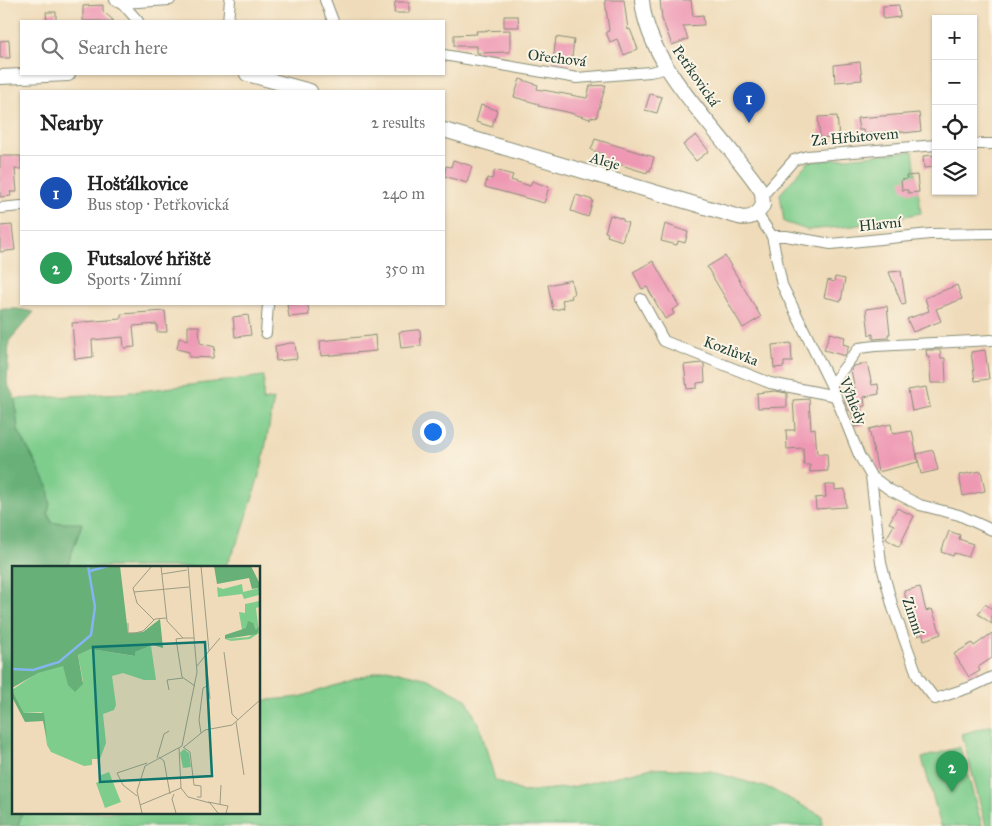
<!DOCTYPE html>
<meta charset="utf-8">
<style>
:root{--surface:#fff;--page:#f6f6f6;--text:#222;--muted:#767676;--line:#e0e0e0;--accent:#111827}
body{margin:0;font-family:"IM FELL Great Primer",serif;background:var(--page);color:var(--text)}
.controls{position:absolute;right:15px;top:15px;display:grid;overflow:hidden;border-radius:0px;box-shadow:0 1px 4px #0004}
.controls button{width:45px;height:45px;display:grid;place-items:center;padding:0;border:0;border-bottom:1px solid var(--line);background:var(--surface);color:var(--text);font:25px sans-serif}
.you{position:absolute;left:432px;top:431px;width:18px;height:18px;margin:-12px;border:4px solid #fff;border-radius:50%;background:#1a73e8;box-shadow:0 0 0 8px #1a73e833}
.badge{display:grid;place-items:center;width:32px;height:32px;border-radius:50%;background:var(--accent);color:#fff;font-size:16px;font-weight:700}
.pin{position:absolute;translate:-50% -41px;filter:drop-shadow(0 1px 2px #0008)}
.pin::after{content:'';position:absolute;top:26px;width:18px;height:15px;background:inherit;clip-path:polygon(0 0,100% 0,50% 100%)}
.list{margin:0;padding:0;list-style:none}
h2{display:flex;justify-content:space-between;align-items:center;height:65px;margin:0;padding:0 20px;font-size:21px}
h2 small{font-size:16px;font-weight:400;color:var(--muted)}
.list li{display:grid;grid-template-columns:32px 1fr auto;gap:15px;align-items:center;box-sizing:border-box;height:75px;padding:0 20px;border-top:1px solid var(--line)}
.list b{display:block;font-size:19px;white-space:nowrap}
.list p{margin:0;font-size:16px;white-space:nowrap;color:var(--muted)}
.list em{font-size:16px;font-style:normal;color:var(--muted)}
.icon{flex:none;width:28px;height:28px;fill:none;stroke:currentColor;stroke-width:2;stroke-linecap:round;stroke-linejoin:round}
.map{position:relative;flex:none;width:992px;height:826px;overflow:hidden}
.search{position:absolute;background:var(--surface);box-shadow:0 1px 4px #0004;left:20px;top:20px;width:425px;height:55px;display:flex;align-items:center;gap:12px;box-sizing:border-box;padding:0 18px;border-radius:0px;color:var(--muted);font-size:19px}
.panel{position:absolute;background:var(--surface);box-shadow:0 1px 4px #0004;left:20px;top:90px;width:425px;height:215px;border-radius:0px}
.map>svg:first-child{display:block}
</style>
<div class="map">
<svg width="992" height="826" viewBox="0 0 992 826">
<rect width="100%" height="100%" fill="#fcf5e5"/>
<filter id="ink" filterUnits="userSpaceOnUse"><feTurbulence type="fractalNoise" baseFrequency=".02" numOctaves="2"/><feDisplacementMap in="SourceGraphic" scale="10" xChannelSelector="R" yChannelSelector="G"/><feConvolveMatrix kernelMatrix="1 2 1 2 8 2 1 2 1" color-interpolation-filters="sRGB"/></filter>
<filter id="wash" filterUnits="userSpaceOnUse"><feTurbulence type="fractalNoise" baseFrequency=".0096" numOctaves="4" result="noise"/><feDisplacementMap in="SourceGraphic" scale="20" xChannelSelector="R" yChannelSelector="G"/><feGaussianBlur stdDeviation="1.12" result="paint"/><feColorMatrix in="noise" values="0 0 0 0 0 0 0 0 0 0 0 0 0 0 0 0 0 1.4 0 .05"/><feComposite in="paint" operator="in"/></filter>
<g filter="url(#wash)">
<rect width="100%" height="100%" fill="#efdbb9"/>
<g fill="#7fcd8d" stroke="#4f8560">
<polygon points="913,151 921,213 853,226 807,230 784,222 780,194 808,162"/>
<polygon points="264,376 263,401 274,399 262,465 242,533 225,567 67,567 82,524 52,523 48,513 50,503 37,465 18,430 15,399 124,393"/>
<polygon points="386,669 428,679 466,699 480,727 495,780 523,792 572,787 652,768 710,771 771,789 822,816 822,826 18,826 22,812 259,812 259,701 300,697"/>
<polygon points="992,725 992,826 986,826 962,734"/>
<polygon points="960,747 982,826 941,826 922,758"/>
</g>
<polygon fill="#67b078" stroke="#437656" points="0,309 18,309 34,312 9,341 7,383 15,399 18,430 48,486 50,503 48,513 52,523 82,523 67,567 14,567 14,812 22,812 18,826 0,826"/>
<g id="blocks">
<g fill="#ee98b4">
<polygon points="605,0 624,0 628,30 630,29 638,49 624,55 617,39 610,42 606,32 609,31"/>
<polygon points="660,0 691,0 693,16 703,15 704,25 683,26 688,39 672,45 662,19"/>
<polygon points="395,2 409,2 409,13 394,13"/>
<polygon points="103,5 103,11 114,21 83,21 83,6"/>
<polygon points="899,5 900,17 883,19 883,6"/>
<polygon points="46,12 56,12 56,21 47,21"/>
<polygon points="504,16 518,16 519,27 504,27"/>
<polygon points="510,30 510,52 477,53 477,46 454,46 454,35 477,34 476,31"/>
<polygon points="556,37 574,40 571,65 553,62"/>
<polygon points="9,40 10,58 0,58 0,41"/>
<polygon points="860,62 862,80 835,82 834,65"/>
<polygon points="520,79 538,85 537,89 587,98 590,86 606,85 596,118 591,117 590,119 567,112 538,106 539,104 514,97"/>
<polygon points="650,94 662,97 657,113 645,110"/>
<polygon points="481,105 497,110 492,127 476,122"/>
<polygon points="919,113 921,131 904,133 904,132 900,132 900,131 864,134 863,130 859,130 857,118"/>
<polygon points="837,116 839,136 820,138 818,117"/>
<polygon points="696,135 709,151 696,161 683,145"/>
<polygon points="595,139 654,157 650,171 648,170 647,173 602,159 604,154 591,150"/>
<polygon points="936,155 936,167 924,168 923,156"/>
<polygon points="0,156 21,156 21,169 15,169 17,192 10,192 11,196 0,197"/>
<polygon points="453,160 472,166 467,183 444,176 446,166 451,167"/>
<polygon points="495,170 513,175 511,180 530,186 532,181 549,187 544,203 485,187 487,178 492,179"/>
<polygon points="917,175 919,192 908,193 908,190 902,190 901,180 907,179 906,176"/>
<polygon points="576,195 593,200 588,217 571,211"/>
<polygon points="610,215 623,219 623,221 628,223 622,241 607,236 608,233 605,232"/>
<polygon points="665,224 688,232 685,243 678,241 677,245 661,241"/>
<polygon points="12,225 15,250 0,252 0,226"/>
<polygon points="725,256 761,317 743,328 707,267"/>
<polygon points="653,261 679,306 672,310 674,314 665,319 647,287 642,289 633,272"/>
<polygon points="901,271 906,304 902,305 889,272"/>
<polygon points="835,277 845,279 841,301 824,297 828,280 834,282"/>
<polygon points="571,280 574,294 571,295 572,298 562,300 564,308 553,310 548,285"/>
<polygon points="957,285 962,299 936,309 941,321 913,332 907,319 929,311 925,298"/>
<polygon points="287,304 308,304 309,315 289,317"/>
<polygon points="887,306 890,334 888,334 888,338 873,339 873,334 869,335 866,309"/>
<polygon points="165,311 167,332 157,332 157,324 133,326 135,347 124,348 123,337 92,340 93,357 75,359 72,323 121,319 121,314"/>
<polygon points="248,315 251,335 235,337 233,317"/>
<polygon points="188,326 199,326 200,343 215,347 213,358 189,357 189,352 177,349 179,338 188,340"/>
<polygon points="415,330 420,330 421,346 401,348 399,332"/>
<polygon points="830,333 845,337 843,344 849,346 845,356 824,350"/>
<polygon points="370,336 375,335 376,351 321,356 320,341"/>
<polygon points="290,343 295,343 297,359 276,361 275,346"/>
<polygon points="791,343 792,362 784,362 784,367 774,368 772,345"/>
<polygon points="926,350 940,350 941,358 945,358 946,383 931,383 929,357 927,357"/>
<polygon points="985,350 989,379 975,381 971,352"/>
<polygon points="702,363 704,364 705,382 697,383 697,388 687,389 684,365"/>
<polygon points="867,363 872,385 878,384 879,394 864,397 865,406 861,407 865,425 855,427 851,410 849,411 844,398 856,395 851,370 854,366"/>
<polygon points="926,387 930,407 912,411 908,390"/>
<polygon points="775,391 787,393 787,407 758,408 757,393"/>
<polygon points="809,399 811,429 815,428 817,454 827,454 828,471 810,472 810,465 804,465 803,448 787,449 786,430 795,430 793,400"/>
<polygon points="891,424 893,434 912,431 918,462 878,472 869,429"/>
<polygon points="933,450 938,470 921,474 917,454"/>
<polygon points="981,471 985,491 963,496 959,475"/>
<polygon points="825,485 835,485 835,490 845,489 846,507 816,509 815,498 826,497"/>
<polygon points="897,508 914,516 899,547 886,539 894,525 889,523"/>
<polygon points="949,531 960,535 959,539 973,544 968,557 954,553 953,556 941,552"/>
<polygon points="920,587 926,611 932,609 941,634 924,640 923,634 918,636 911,606 908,607 904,591"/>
<polygon points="985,604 992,609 992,624 978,614"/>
<polygon points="992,633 992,658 978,667 980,671 969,677 954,654 972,643 974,646"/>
</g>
</g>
</g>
<g filter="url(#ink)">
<use href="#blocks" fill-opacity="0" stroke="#878c76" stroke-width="1"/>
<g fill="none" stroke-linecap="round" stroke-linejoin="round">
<g stroke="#878c76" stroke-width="12">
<g id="street">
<polyline points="115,0 122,3 138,21"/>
<polyline points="325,0 333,21"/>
<polyline points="122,3 170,0"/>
<polyline points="228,21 230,0"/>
<polyline points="444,55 577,78 650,72 668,68"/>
<polyline points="973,144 992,144"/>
<polyline points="763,195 794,160 807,156 936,145"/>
<polyline points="0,208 21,206"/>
<polyline points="757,214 772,236 782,285 831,385 859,455 871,476 890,490 920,505 959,515 992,530"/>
<polyline points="772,236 786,236 831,244 930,234 992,233"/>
<polyline points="641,299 664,341 770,383 836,396"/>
<polyline points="266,333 268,304"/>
<polyline points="831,385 859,348 875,346 992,340"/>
<polyline points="871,476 881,563 893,608 918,677 935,699 971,687 992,677"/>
</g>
</g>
<g stroke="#878c76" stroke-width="16">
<g id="secondary">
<polyline points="247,74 310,91"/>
<polyline points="0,77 68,74"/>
<path d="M444,130l295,87c11,3 19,-2 24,-12l-1,-13c-7,-11 -15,-21 -23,-31 -35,-46 -92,-101 -97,-161"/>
</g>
</g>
<use href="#street" stroke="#fff" stroke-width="10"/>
<use href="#secondary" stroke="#fff" stroke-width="14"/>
</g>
</g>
<g text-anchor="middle" stroke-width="4" stroke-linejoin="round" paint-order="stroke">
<g font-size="15" fill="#1f3d34" stroke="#fcf5e5">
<text transform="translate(557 58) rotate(7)" y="5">Ořechová</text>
<text transform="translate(696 76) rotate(55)" y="5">Petřkovická</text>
<text transform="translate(855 137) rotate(-5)" y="5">Za Hřbitovem</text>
<text transform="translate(605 161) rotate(16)" y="5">Aleje</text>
<text transform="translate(880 224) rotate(-6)" y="5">Hlavní</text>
<text transform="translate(731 351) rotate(21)" y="5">Kozlůvka</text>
<text transform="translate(853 401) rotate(68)" y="5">Výhledy</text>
<text transform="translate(913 616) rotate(72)" y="5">Zimní</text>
</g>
</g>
<g transform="translate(12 566)">
<rect width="248" height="248" fill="#efdbb9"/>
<path d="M230,18l1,8 16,-4v7l-15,4 -2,-5 -24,3 -1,-10 6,2zM247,35v6l-3,1 3,25 -9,6 -19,2 -6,-2 24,-2 7,-6 -2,-6 -12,5 -3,-18 6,1v-9zM139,80l5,34h-12l-21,-7 -11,3 4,29 -2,5 -11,4 3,29 -6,16h-8v6l-8,1 -33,-14 -4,-7 -5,-33 -18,1 -12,-23 25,-17 26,-8 12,26 8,-10 -5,-26 13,-6 43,7 1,-4zM172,183l5,4 2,14 -8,1 -3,-15zM97,206l12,30 -16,6 -9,-25 4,-2 -1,-5z" fill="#7fcd8d"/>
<path d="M0,0h108l8,67 15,-1 17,-13 3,29 -10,-3 -18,7v4l-44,-7 -13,6 5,29 -8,8 -7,-7 -5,-19 -25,7 -26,15zM202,0h37l8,16v9l-1,-3 -6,1 -3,-11 -32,6zM236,55l5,2 3,7 3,-3 -2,7 -32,5v-4l21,-7zM0,124l12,23h20l3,26 -4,-18 -18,1 -13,-25z" fill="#67b078"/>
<path fill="none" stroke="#84b5f0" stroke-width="2.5" d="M78,5l18,-5M0,103l21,1 26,-8 32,-27 4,-28 -7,-41"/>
<path fill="none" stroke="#9c9c84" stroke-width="1" d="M140,0l-19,22 4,15 17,17M149,0l6,55 16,17h11M150,8l25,-4M122,26l55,-5M116,57v10h7l8,-2 12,-12 11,-1M171,72l-7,1 6,38 13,9M197,85l11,-13M212,86l8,62 6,6M194,92l4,41M185,100l12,-15 -8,-85M157,124l-2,-10 16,-2M224,156l8,53M189,167l-2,-13 4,-32 6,-3M170,180l15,-74 -9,-106M171,181l7,5 4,33 7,1v11h-4M172,181l21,-17 27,-5 28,-25M167,182l2,40M147,191l5,4 6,33M145,192l7,-24 5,-3M169,222l7,9 22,6 8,10M162,228l-2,5 4,14M125,230l-14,-11 -6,-12 30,-10M196,236l20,4 -2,7M208,238l1,-19M128,239l41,-17M130,247l-5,-22 8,-25 37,-20"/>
<path fill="#0f766e" fill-opacity="0.15" stroke="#0f766e" stroke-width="2.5" d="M193,76l7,134 -112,6 -7,-135z"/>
<rect width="248" height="248" fill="none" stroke="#1f3d34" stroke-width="2.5"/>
</g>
</svg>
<div class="controls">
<button>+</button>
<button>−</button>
<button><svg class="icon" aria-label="locate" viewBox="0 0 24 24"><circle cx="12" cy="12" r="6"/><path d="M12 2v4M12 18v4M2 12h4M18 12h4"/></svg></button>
<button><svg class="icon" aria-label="layers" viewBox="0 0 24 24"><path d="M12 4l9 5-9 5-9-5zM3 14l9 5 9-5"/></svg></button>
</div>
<div class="you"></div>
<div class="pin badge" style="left:749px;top:123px;background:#1a4fb4">1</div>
<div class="pin badge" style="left:952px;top:792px;background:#2e9e5b">2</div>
<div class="search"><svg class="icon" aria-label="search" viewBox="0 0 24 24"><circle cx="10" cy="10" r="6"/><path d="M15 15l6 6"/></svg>Search here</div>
<section class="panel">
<h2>Nearby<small>2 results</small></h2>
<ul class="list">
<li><span class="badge" style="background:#1a4fb4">1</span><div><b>Hošťálkovice</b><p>Bus stop · Petřkovická</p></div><em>240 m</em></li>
<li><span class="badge" style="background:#2e9e5b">2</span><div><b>Futsalové hřiště</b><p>Sports · Zimní</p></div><em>350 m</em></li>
</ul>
</section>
</div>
